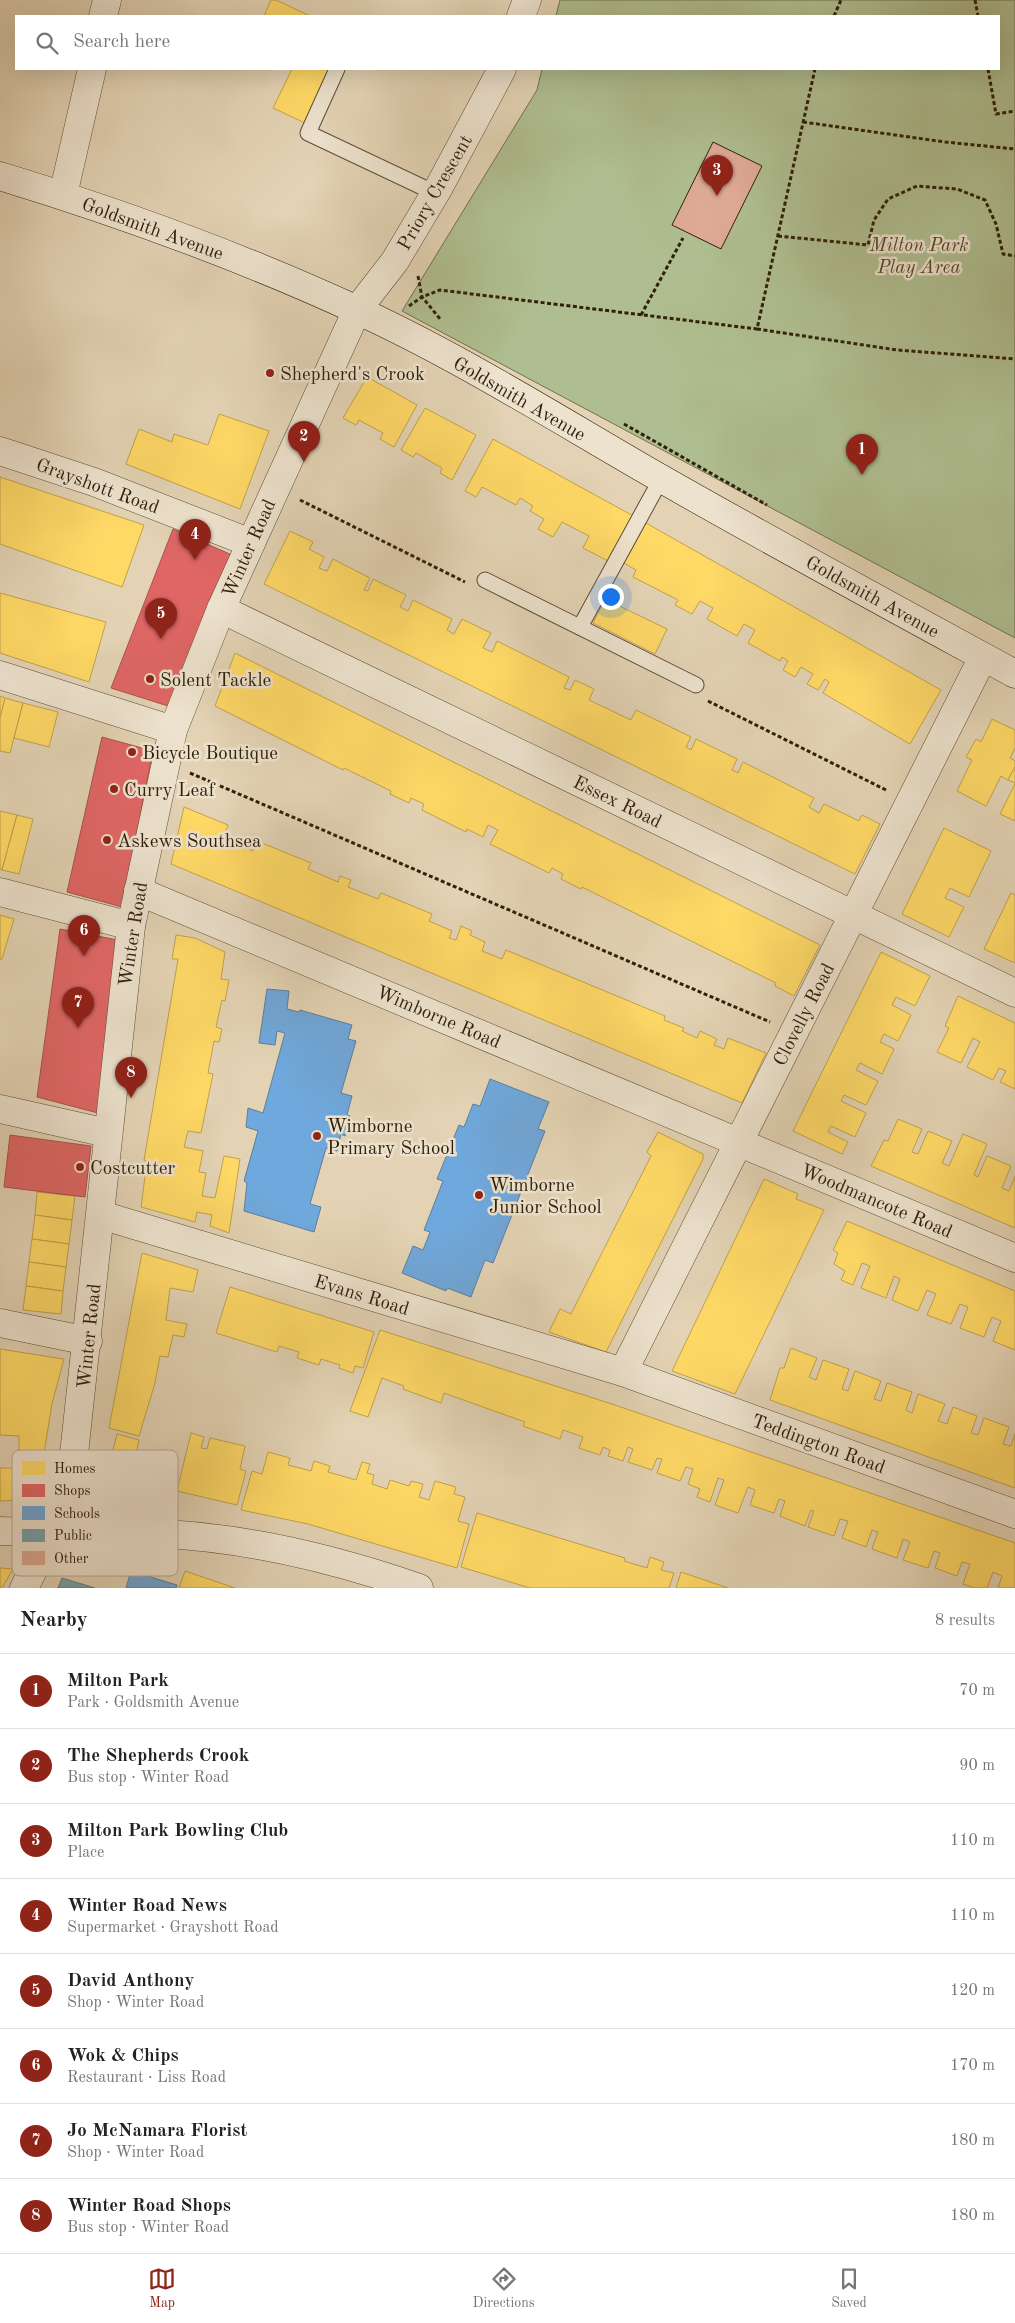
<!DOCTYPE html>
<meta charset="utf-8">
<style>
:root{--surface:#fff;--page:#f6f6f6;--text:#222;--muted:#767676;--line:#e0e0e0;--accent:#8f2418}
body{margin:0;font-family:"Old Standard TT",serif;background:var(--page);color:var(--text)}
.you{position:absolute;left:610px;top:596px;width:18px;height:18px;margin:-12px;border:4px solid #fff;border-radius:50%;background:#1a73e8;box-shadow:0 0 0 8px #1a73e833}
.badge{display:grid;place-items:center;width:32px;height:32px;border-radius:50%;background:var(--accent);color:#fff;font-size:16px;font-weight:700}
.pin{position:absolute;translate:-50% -41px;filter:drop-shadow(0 1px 2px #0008)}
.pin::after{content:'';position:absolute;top:26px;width:18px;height:15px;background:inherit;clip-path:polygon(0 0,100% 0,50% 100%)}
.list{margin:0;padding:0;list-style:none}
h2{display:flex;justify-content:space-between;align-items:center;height:65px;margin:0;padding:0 20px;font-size:21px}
h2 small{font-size:16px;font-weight:400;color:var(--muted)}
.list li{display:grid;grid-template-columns:32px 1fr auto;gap:15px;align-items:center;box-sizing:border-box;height:75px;padding:0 20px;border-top:1px solid var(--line)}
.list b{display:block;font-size:19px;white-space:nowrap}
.list p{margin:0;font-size:16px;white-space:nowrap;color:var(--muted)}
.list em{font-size:16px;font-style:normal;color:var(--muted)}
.icon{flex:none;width:28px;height:28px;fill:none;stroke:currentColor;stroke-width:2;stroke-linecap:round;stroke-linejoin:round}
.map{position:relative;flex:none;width:1015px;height:1588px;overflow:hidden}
.search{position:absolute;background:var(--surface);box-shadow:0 5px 20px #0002;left:15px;right:15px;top:15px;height:55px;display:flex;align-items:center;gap:12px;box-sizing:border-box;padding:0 18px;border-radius:0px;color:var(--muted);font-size:19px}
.sheet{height:665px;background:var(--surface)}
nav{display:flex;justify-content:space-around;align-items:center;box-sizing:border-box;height:70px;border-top:1px solid var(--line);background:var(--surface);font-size:14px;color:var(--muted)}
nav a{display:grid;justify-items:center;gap:2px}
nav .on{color:var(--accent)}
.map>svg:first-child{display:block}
</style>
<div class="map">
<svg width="1015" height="1588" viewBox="0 0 1015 1588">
<rect width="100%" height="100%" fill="#e3d3b4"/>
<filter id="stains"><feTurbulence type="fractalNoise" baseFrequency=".004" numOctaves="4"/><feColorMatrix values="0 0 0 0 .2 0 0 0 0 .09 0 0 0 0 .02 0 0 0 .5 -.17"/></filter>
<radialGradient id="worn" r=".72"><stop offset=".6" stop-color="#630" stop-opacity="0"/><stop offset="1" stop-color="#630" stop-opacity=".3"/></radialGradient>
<polygon fill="#afbe90" stroke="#706f4e" points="560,0 1015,0 1015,638 402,311 537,90 542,69 999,69 999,16 556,16"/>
<g fill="#ffd966" stroke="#c1a24b">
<polygon points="271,0 276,0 310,16 264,16"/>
<polygon points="292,69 334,69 307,124 273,108"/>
<polygon points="367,377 417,405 394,447 380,439 383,433 359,420 356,425 343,418"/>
<polygon points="425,408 476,435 452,480 440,473 442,468 416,453 413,457 401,450"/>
<polygon points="219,414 269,431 240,509 126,464 139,429 172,442 174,434 208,445"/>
<polygon points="493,439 637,518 612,563 583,548 589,536 562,522 553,537 538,529 544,519 530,511 533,506 520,498 516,505 482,487 476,497 465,491"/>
<polygon points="0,477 144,525 122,587 0,544"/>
<polygon points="646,523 941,690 910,744 823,693 829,682 825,679 818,690 807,684 813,674 801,667 795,677 783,670 788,661 782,657 780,661 748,643 755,630 744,624 737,636 707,619 713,608 700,601 692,614 675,605 678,600 633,577 636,570 624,563"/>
<polygon points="290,531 313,542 309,549 324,557 319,568 327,571 333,559 370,578 364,590 368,591 373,579 406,595 400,607 408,611 413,600 452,619 447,630 454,634 462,619 491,633 483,648 492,652 497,641 569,677 564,688 570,690 575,680 594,689 589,700 631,720 636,710 691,737 686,747 691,750 696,739 737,759 732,770 738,773 743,762 814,798 809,807 819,813 824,804 859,821 862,815 880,824 855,874 264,584"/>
<polygon points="0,593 106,622 89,682 0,653"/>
<polygon points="605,599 667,629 655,654 593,623"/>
<polygon points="235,653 820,945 794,996 775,986 776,983 582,887 581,889 561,879 563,874 552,868 549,873 490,844 498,830 488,825 483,837 467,829 466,832 422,810 424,804 411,798 409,803 390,794 391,791 344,768 343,770 215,706"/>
<polygon points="0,696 5,698 0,718"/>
<polygon points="5,698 23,703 10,753 0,751 0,718"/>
<polygon points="23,703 58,712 49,747 14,738"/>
<polygon points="992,719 1015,730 1015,748 1010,758 1015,761 1015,767 1008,780 1001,776 986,806 957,791 972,760 966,757 976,739 981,742"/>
<polygon points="1015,767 1015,783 1008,780"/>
<polygon points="1015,784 1015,821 1000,814"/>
<polygon points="184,807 228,825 221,842 233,847 234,843 253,851 257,841 311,863 308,869 338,882 340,876 351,880 348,887 378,899 381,893 432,914 429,921 452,931 449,938 456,940 461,926 472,931 470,935 485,942 482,951 502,959 506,950 665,1016 664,1020 684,1028 682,1031 697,1038 700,1031 717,1039 714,1045 724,1049 728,1038 766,1053 742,1103 171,864"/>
<polygon points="0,811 17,815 2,870 0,869"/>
<polygon points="17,815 33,819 19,874 2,870"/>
<polygon points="944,828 991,851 969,897 950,888 945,898 964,907 949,937 902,914"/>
<polygon points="1011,893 1015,895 1015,963 984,949"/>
<polygon points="0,915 14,919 2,959 0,959"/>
<polygon points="176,935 195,938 225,952 221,979 229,980 225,1001 222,1000 216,1027 222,1029 219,1042 214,1041 208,1073 213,1074 201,1133 188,1131 184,1147 203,1151 199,1172 206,1173 202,1196 215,1198 224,1156 240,1159 229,1233 210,1226 212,1215 197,1212 195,1222 141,1207 147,1161 144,1160 178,959 172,959"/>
<polygon points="881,952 930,976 915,1006 896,997 892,1005 911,1015 898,1041 884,1034 880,1042 894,1049 882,1074 860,1063 856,1070 878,1081 866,1105 844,1095 841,1101 866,1113 855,1137 831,1126 828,1132 848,1142 842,1154 793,1131"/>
<polygon points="958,996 1015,1023 1015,1089 1000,1082 1006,1071 999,1068 993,1080 967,1067 980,1042 973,1038 961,1063 937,1052 949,1028 945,1026"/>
<polygon points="898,1119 922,1129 912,1152 918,1154 928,1131 952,1141 942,1163 949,1166 963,1134 987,1144 974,1175 978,1177 987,1156 1011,1166 1002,1188 1009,1191 1015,1176 1015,1228 871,1166 884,1140 888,1141"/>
<polygon points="658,1132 703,1154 703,1159 606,1352 549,1332 560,1309 571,1314 651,1156 647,1152"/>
<polygon points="764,1179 798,1194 796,1199 824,1210 735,1394 672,1371"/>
<polygon points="37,1192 75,1196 72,1220 35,1215"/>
<polygon points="35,1215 72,1220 69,1244 32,1239"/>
<polygon points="847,1221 1015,1291 1015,1350 993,1341 1001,1321 992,1317 984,1337 960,1328 968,1307 960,1304 951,1324 927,1315 936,1294 927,1290 918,1311 892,1300 900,1279 894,1276 886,1298 861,1288 870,1266 862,1263 853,1285 841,1280 845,1271 834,1264 838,1253 833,1250"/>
<polygon points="32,1239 69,1244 66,1267 29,1262"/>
<polygon points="142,1253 198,1270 193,1292 170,1288 166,1320 187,1324 184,1337 173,1335 168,1357 160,1356 155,1383 139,1436 109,1428"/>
<polygon points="29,1262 66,1267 63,1291 26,1286"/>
<polygon points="26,1286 63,1291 61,1314 23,1310"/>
<polygon points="230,1287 374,1332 363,1368 355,1366 353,1373 339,1368 340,1365 321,1359 319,1365 297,1358 299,1352 279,1346 277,1352 216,1333"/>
<polygon points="380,1330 615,1405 1015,1543 1015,1588 998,1588 1002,1576 993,1572 987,1588 975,1588 963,1584 970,1564 962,1562 957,1576 935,1568 940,1553 934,1551 928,1568 903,1560 910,1542 903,1539 897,1558 872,1549 878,1532 872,1530 866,1547 842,1538 848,1521 840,1519 834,1536 808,1527 814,1511 811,1510 805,1526 780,1516 785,1501 779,1499 774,1513 750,1505 755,1490 748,1487 738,1513 715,1505 724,1480 718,1478 710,1502 697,1497 700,1489 688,1484 693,1469 686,1467 680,1481 657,1473 662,1459 657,1458 652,1470 628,1462 633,1449 628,1447 623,1461 608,1456 610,1450 603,1447 600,1455 579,1448 583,1437 563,1430 560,1439 523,1426 525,1422 444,1393 441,1403 403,1389 404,1386 382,1378 368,1417 350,1411"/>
<polygon points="791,1348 817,1358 809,1377 816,1380 823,1360 849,1369 842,1389 848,1391 855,1371 881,1381 874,1399 881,1401 887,1383 912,1392 906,1410 912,1413 918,1394 945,1404 938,1421 947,1424 953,1407 977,1416 971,1433 978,1435 984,1418 1009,1427 1003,1444 1011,1446 1015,1434 1015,1488 770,1400 780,1368 784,1368"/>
<polygon points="0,1349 64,1359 52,1404 45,1447 30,1500 0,1501 0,1468 19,1468 19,1436 0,1435"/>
<polygon points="191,1433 204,1437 201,1448 207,1449 210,1438 245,1446 240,1469 246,1471 237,1505 177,1491"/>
<polygon points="117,1434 139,1440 137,1450 177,1463 165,1502 103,1489"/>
<polygon points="268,1452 290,1458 288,1465 311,1471 314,1461 330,1466 328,1472 356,1480 362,1462 370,1464 367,1473 374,1475 372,1484 387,1489 390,1480 409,1486 411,1481 423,1484 419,1497 429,1500 435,1481 456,1487 454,1494 465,1497 458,1521 469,1524 457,1568 308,1524 241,1510 252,1471 262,1474"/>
<polygon points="477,1513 625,1558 624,1561 647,1568 650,1557 664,1562 661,1570 674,1573 669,1588 530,1588 461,1567"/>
<polygon points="0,1568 13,1569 2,1588 0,1588"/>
<polygon points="185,1571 235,1588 179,1588"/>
<polygon points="681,1572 728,1588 676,1588"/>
</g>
<g fill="#e06666" stroke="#ab514b">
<polygon points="173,529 232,555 168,706 111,688"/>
<polygon points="102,737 153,751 122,907 67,892"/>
<polygon points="60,929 118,940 98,1113 37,1097"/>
<polygon points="10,1135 91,1146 85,1197 4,1187"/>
</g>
<g fill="#6fa8dc" stroke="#5c7f9d">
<polygon points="267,989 289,991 287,1009 299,1012 300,1010 352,1025 348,1039 356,1041 341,1093 352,1096 347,1115 350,1116 345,1136 341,1134 337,1151 326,1148 310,1204 321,1207 314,1232 244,1211 247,1183 244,1181 258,1131 246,1127 248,1108 263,1113 285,1033 277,1031 275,1045 259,1043"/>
<polygon points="490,1079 549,1102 538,1129 545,1131 495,1258 493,1263 485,1260 471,1297 447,1288 446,1291 402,1273 413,1246 423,1250 430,1232 424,1230 443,1181 437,1179 459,1125 464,1127 473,1104 480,1106"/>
<polygon points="131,1571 177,1585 176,1588 126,1588"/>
</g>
<polygon fill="#76a5af" stroke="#617d7e" points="62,1578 95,1588 58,1588"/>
<polygon fill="#dfaa96" stroke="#30200b" points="713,142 762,166 721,249 672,225"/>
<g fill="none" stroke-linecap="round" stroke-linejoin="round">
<g stroke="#5d4d35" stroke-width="17">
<g id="lane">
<polyline points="337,69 308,133 435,193"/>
<polyline points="485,580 696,685"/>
<polyline points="580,627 661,479"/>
</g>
</g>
<g stroke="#5d4d35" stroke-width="29">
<g id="street">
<polyline points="103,16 107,0"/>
<polyline points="521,16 527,0"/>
<polyline points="63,195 92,69"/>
<polyline points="0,451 94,482 251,543"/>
<polyline points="221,609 1015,993"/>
<polyline points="0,675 173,730"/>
<polyline points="138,891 1015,1258"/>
<polyline points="0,892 131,926"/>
<polyline points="0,1109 107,1133"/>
<polyline points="101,1215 623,1372 1015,1514"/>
<polyline points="0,1323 88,1341"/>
<polyline points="623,1372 983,657"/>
<path d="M0,1531c56,2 112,-1 167,3 86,5 171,26 252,54"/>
<polyline points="24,1588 52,1533 74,1454 131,926 173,730 221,609 357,310 395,261 439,187 502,69"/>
</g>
</g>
<g stroke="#30200b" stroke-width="29">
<path id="secondary" d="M0,176c121,37 242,81 357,134 100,46 194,105 289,160 122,70 246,137 369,204"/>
</g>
<g stroke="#30200b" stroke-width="3" stroke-dasharray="4 2.5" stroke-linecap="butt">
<polyline points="975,0 978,16"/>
<polyline points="834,16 841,0"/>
<polyline points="988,69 996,114 1015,111"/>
<polyline points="803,122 945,142 1015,149"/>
<polyline points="778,236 868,245 874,220 888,199 917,186 957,189 985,200 996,224 1003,254 1015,256"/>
<polyline points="418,276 422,297 441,320"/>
<polyline points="409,306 422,297 440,290 757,329 815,69"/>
<polyline points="641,315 683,238"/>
<polyline points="757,329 897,350 1015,359"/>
<polyline points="624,424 767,505"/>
<polyline points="300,500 465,582"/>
<polyline points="708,701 886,790"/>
<polyline points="190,773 770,1022"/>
</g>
<use href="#lane" stroke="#ede2ce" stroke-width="15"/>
<use href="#street" stroke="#ede2ce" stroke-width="28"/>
<use href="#secondary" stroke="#ede2ce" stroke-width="28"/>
</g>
<g fill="#8f2418" stroke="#ede2ce" stroke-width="2">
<circle cx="270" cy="373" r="5"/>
<circle cx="150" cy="679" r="5"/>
<circle cx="132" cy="752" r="5"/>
<circle cx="114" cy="789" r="5"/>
<circle cx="107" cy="840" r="5"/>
<circle cx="317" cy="1136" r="5"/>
<circle cx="80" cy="1167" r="5"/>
<circle cx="479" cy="1195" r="5"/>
</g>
<g text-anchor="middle" stroke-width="5" stroke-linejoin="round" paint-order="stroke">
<g font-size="19" fill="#30200b" stroke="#ede2ce">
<text transform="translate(434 192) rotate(-60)" y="7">Priory Crescent</text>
<text transform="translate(153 228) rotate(20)" y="7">Goldsmith Avenue</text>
<text transform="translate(520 398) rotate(30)" y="7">Goldsmith Avenue</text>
<text transform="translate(98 485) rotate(20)" y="7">Grayshott Road</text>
<text transform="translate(248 548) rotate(-66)" y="7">Winter Road</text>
<text transform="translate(873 596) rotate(29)" y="7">Goldsmith Avenue</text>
<text transform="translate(618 801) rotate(26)" y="7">Essex Road</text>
<text transform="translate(132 934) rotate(-81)" y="7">Winter Road</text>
<text transform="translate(803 1014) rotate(-63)" y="7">Clovelly Road</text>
<text transform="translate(439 1016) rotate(23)" y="7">Wimborne Road</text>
<text transform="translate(877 1200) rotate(23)" y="7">Woodmancote Road</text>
<text transform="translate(362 1294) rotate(17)" y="7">Evans Road</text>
<text transform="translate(88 1336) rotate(-84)" y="7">Winter Road</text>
<text transform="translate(819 1443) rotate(20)" y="7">Teddington Road</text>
</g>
<g font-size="19" font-style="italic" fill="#50482c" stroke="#ede2ce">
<text x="919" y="251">Milton Park<tspan x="919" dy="22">Play Area</tspan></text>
</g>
<g font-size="19" fill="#30200b" stroke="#ede2ce" text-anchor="start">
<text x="280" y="380">Shepherd's Crook</text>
<text x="160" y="686">Solent Tackle</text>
<text x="142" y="759">Bicycle Boutique</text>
<text x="124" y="796">Curry Leaf</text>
<text x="117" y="847">Askews Southsea</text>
<text x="327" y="1132">Wimborne<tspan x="327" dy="22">Primary School</tspan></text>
<text x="90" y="1174">Costcutter</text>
<text x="489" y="1191">Wimborne<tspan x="489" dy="22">Junior School</tspan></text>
</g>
</g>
<rect x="12" y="1450" width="166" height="126" rx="8" fill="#ede2ce" stroke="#b4a894" stroke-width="1"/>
<rect x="22" y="1461" width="23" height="14" fill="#ffd966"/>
<rect x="22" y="1484" width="23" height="13" fill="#e06666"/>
<rect x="22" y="1506" width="23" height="14" fill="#6fa8dc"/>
<rect x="22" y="1529" width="23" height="13" fill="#76a5af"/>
<rect x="22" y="1551" width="23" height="14" fill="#dfaa96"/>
<g font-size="14" fill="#30200b">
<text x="54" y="1473">Homes</text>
<text x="54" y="1495">Shops</text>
<text x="54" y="1518">Schools</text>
<text x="54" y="1540">Public</text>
<text x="54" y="1563">Other</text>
</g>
<rect width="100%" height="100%" filter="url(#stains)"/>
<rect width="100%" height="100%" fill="url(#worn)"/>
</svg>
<div class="you"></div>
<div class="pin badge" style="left:862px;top:475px">1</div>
<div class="pin badge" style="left:304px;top:462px">2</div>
<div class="pin badge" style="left:717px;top:196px">3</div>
<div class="pin badge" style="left:195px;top:560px">4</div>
<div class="pin badge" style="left:161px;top:639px">5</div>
<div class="pin badge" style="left:84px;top:956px">6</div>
<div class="pin badge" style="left:78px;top:1028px">7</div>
<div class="pin badge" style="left:131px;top:1098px">8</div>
<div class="search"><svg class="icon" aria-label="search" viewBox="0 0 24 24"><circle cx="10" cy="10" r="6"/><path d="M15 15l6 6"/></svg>Search here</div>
</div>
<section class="sheet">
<h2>Nearby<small>8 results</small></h2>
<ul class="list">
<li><span class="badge">1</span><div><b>Milton Park</b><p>Park · Goldsmith Avenue</p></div><em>70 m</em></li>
<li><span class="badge">2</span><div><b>The Shepherds Crook</b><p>Bus stop · Winter Road</p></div><em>90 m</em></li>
<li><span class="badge">3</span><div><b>Milton Park Bowling Club</b><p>Place</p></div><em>110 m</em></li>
<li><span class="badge">4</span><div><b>Winter Road News</b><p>Supermarket · Grayshott Road</p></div><em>110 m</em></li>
<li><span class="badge">5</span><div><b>David Anthony</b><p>Shop · Winter Road</p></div><em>120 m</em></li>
<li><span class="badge">6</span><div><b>Wok &amp; Chips</b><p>Restaurant · Liss Road</p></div><em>170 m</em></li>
<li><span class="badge">7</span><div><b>Jo McNamara Florist</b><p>Shop · Winter Road</p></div><em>180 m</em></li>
<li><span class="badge">8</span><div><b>Winter Road Shops</b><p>Bus stop · Winter Road</p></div><em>180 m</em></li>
</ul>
</section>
<nav>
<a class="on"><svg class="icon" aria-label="map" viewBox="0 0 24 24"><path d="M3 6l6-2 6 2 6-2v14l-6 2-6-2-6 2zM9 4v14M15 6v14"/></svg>Map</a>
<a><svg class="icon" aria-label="directions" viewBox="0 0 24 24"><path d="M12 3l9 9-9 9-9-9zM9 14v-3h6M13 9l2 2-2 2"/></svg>Directions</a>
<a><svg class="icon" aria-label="saved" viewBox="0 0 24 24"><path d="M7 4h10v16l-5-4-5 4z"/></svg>Saved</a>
</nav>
